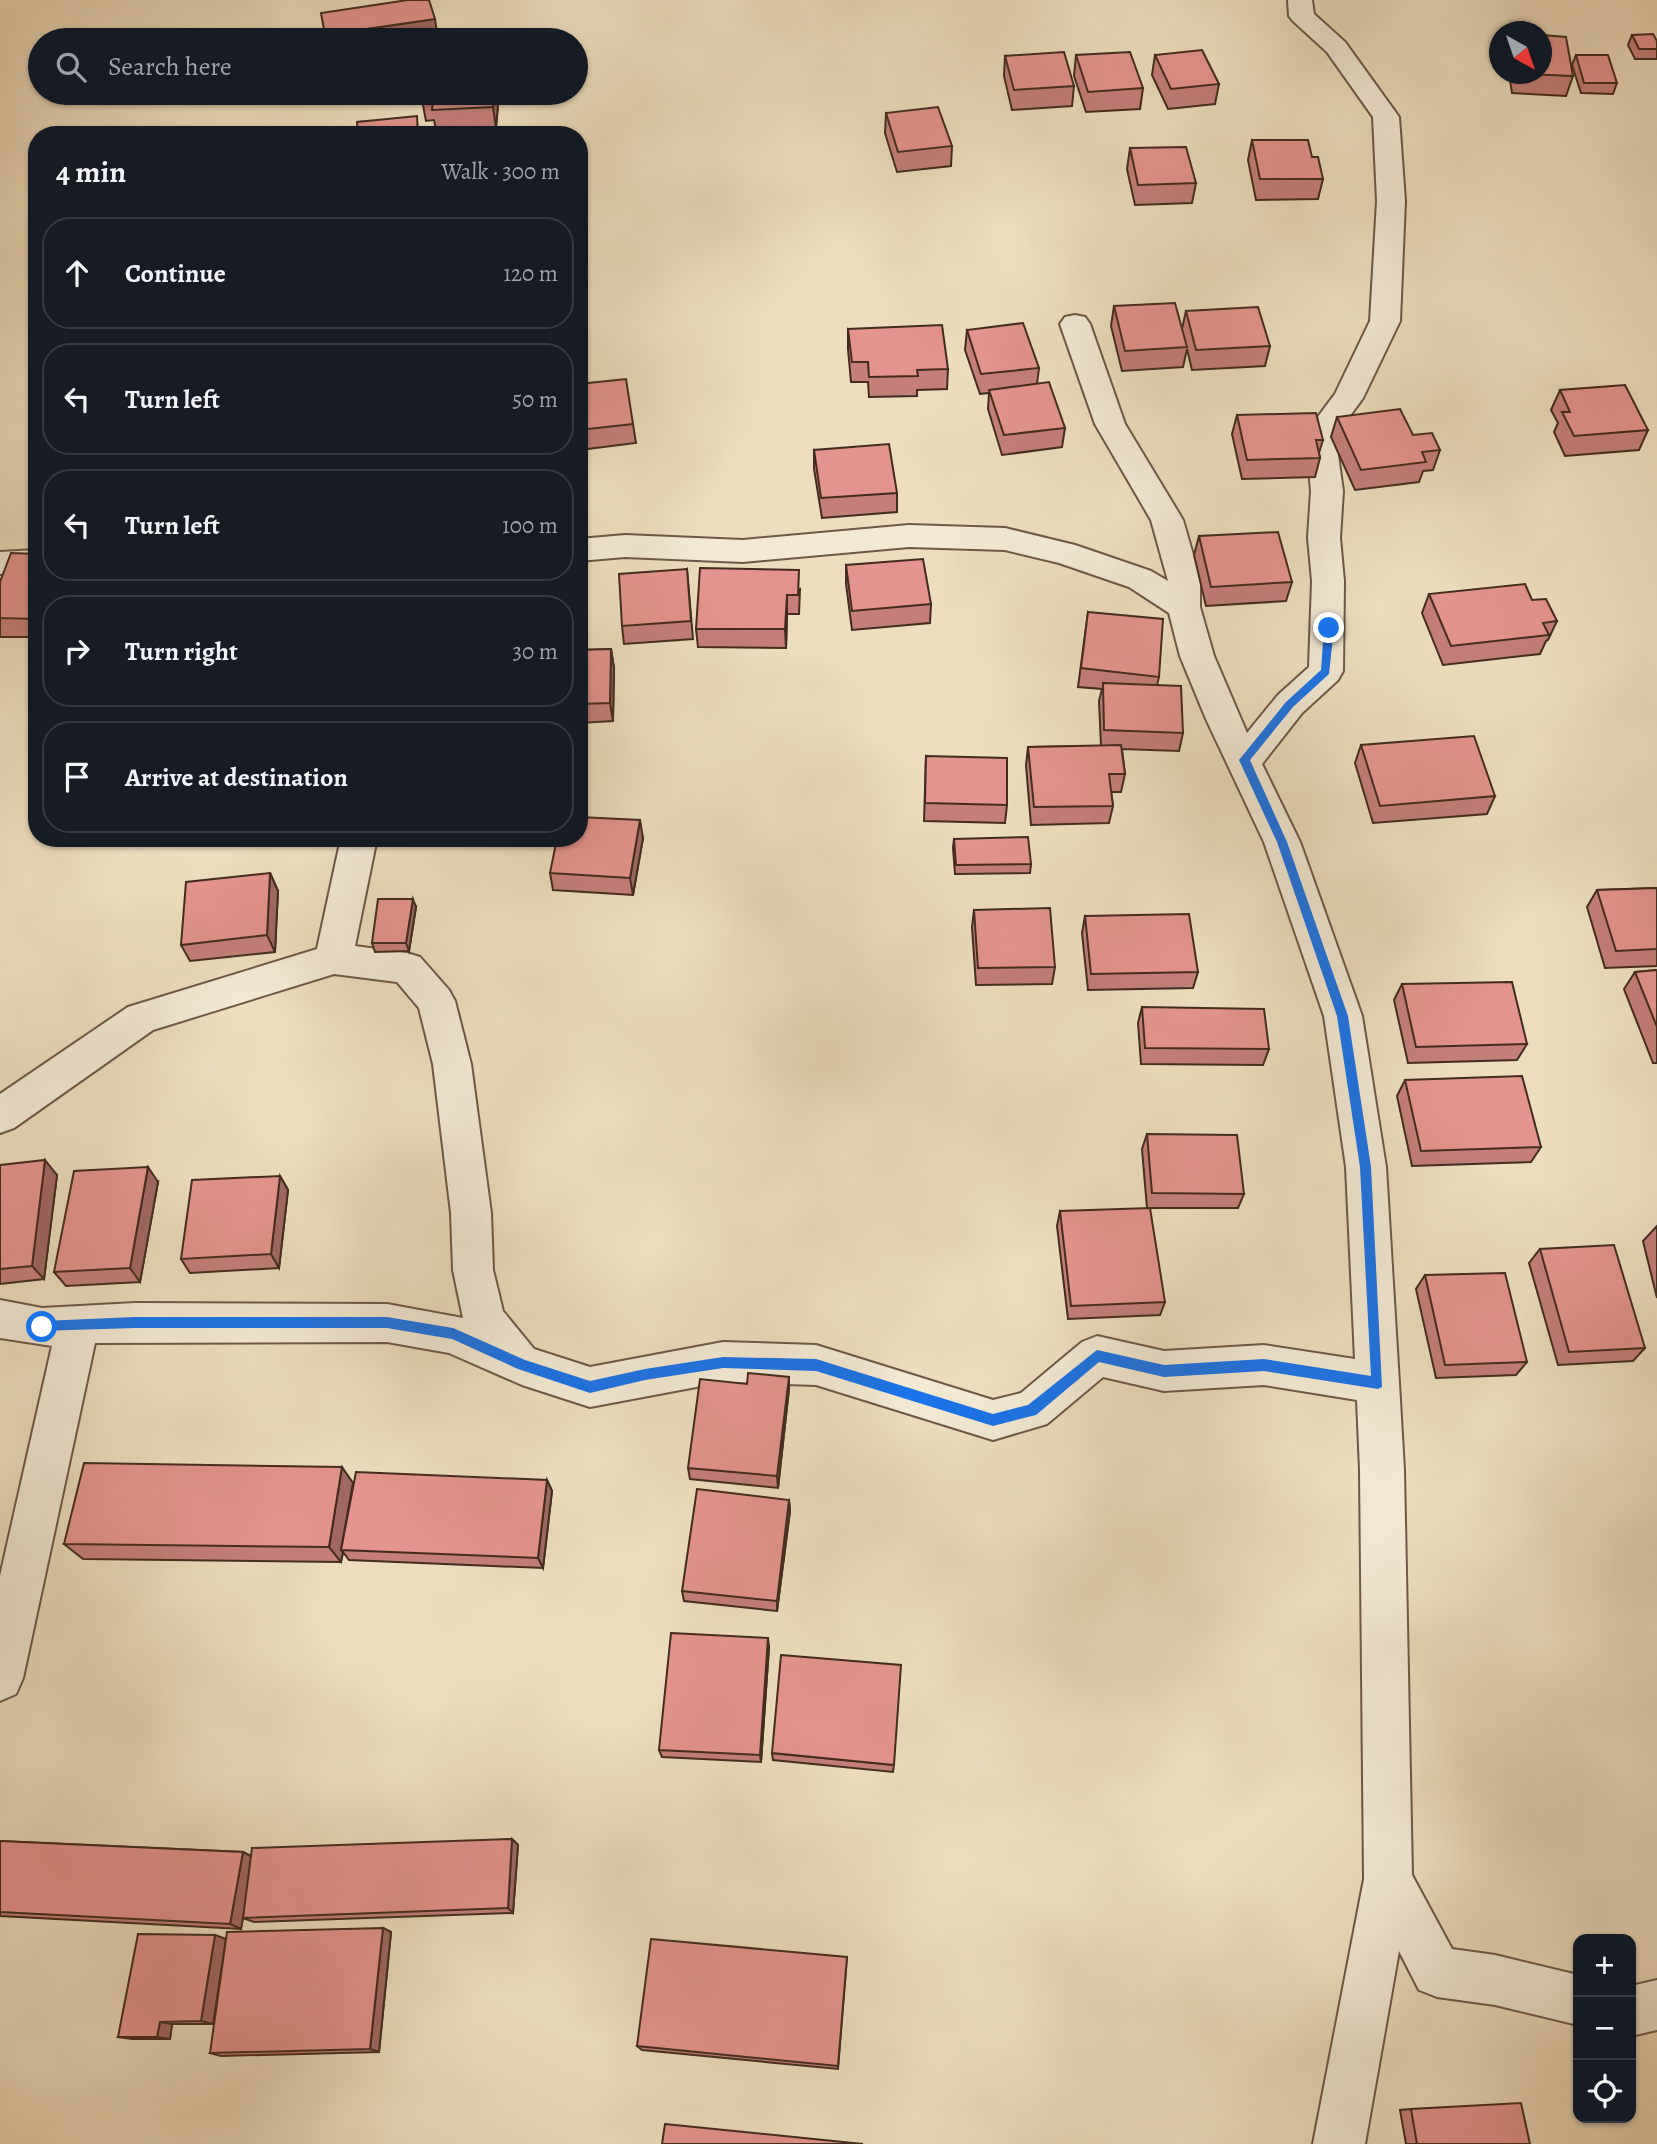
<!DOCTYPE html>
<meta charset="utf-8">
<style>
:root{--surface:#171b24;--page:#20242c;--text:#f1f3f6;--muted:#9ea1a6;--line:#363941}
body{margin:0;font-family:Alegreya,serif;background:var(--page);color:var(--text)}
.controls{position:absolute;right:21px;bottom:21px;display:grid;overflow:hidden;border-radius:14px;box-shadow:0 2px 5px #0004}
.controls button{width:63px;height:63px;display:grid;place-items:center;padding:0;border:0;border-bottom:2px solid var(--line);background:var(--surface);color:var(--text);font:35px sans-serif}
.compass{position:absolute;left:1489px;top:21px;width:63px;height:63px;border-radius:50%;background:var(--surface);box-shadow:0 2px 5px #0004;rotate:140deg}
.stop{position:absolute;width:21px;height:21px;margin:-16px;border:5px solid #1a73e8;border-radius:50%;background:#fff}
.stop.end{background:#1a73e8;border-color:#fff;box-shadow:0 2px 7px #0008}
.list{margin:0;padding:0;list-style:none}
h2{display:flex;justify-content:space-between;align-items:center;height:91px;margin:0;padding:0 28px;font-size:30px}
h2 small{font-size:23px;font-weight:400;color:var(--muted)}
.list li{display:grid;grid-template-columns:46px 1fr auto;gap:21px;align-items:center;box-sizing:border-box;height:112px;margin:0 14px 14px;padding:0 14px;border:2px solid var(--line);border-radius:28px}
.list b{display:block;font-size:26px;white-space:nowrap}
.list em{font-size:23px;font-style:normal;color:var(--muted)}
.icon{flex:none;width:38px;height:38px;fill:none;stroke:currentColor;stroke-width:2;stroke-linecap:round;stroke-linejoin:round}
.map{position:relative;flex:none;width:1657px;height:2144px;overflow:hidden}
.search{position:absolute;background:var(--surface);box-shadow:0 2px 5px #0004;left:28px;top:28px;width:560px;height:77px;display:flex;align-items:center;gap:18px;box-sizing:border-box;padding:0 24px;border-radius:38px;color:var(--muted);font-size:26px}
.panel{position:absolute;background:var(--surface);box-shadow:0 2px 5px #0004;left:28px;top:126px;width:560px;height:721px;border-radius:28px}
.map>svg:first-child{display:block}
</style>
<div class="map">
<svg width="1657" height="2144" viewBox="0 0 1657 2144">
<rect width="100%" height="100%" fill="#edddbc"/>
<filter id="stains"><feTurbulence type="fractalNoise" baseFrequency=".00286" numOctaves="4"/><feColorMatrix values="0 0 0 0 .2 0 0 0 0 .09 0 0 0 0 .02 0 0 0 .5 -.17"/></filter>
<radialGradient id="worn" r=".72"><stop offset=".6" stop-color="#630" stop-opacity="0"/><stop offset="1" stop-color="#630" stop-opacity=".3"/></radialGradient>
<g fill="none" stroke-linecap="round" stroke-linejoin="round">
<g stroke="#6e5845" stroke-width="4">
<g id="street">
<polygon points="1288,0 1312,0 1314,14 1345,42 1399,117 1405,201 1400,321 1363,398 1341,428 1337,448 1343,491 1340,538 1344,581 1343,671 1338,680 1302,713 1262,764 1300,842 1362,1016 1386,1167 1399,1383 1404,1470 1412,1875 1452,1949 1495,1955 1578,1975 1578,2025 1495,2005 1437,1997 1419,1990 1399,1951 1365,2144 1313,2144 1364,1879 1360,1470 1357,1400 1264,1385 1164,1391 1103,1377 1047,1424 993,1440 816,1385 723,1382 590,1407 522,1385 449,1353 387,1342 95,1343 23,1678 16,1694 0,1701 0,1576 52,1346 0,1338 0,1300 42,1308 135,1303 387,1304 463,1318 453,1270 451,1213 433,1064 419,1008 397,982 334,974 153,1030 14,1128 0,1133 0,1094 128,1007 317,949 341,838 377,838 355,946 407,953 420,957 449,990 455,1001 471,1064 491,1213 493,1270 503,1311 534,1349 590,1367 723,1342 816,1345 993,1400 1021,1393 1082,1342 1097,1336 1164,1351 1264,1345 1355,1359 1346,1167 1324,1016 1264,842 1206,719 1180,656 1169,613 1129,587 1059,563 1005,550 909,547 743,562 625,557 579,561 579,539 625,535 743,540 909,525 1005,528 1075,545 1151,571 1168,581 1151,520 1095,424 1060,324 1065,317 1075,315 1085,317 1090,324 1125,424 1183,520 1200,579 1200,607 1214,656 1247,733 1278,695 1309,667 1312,581 1308,538 1311,491 1307,448 1311,426 1335,394 1370,321 1377,201 1373,117 1327,52 1293,21 1289,16"/>
<polygon points="37,550 37,572 0,574 0,552"/>
<polygon points="1657,1980 1657,2030 1631,2036 1631,1986"/>
</g>
</g>
<use href="#street" fill="#f3e9d3" fill-rule="evenodd"/>
</g>
<g fill="#c37f78" stroke="#432c1d" stroke-width="2">
<polygon points="1632,35 1657,41 1657,59 1635,59 1628,45"/>
<polygon points="1076,55 1143,88 1140,109 1086,112 1074,76"/>
<polygon points="1155,55 1219,84 1215,104 1168,109 1152,75"/>
<polygon points="1576,55 1617,83 1613,94 1581,93 1572,65"/>
<polygon points="1005,56 1074,86 1072,106 1012,110 1004,76"/>
<polygon points="1509,74 1542,74 1573,76 1566,96 1512,93"/>
<polygon points="422,93 499,93 496,128 436,130 434,120 426,121 422,100"/>
<polygon points="886,113 952,146 951,166 897,172 885,133"/>
<polygon points="1252,140 1312,157 1323,179 1318,199 1256,200 1248,160"/>
<polygon points="1130,148 1196,183 1192,203 1135,205 1127,169"/>
<polygon points="1114,306 1182,329 1186,311 1270,346 1265,366 1192,370 1187,349 1183,367 1122,371 1111,326"/>
<polygon points="848,329 948,369 947,389 917,390 917,396 869,397 868,382 851,382 848,349"/>
<polygon points="967,330 1039,368 1037,384 1065,428 1062,447 1002,455 988,409 989,393 980,394 965,350"/>
<polygon points="579,384 633,424 636,443 579,450"/>
<polygon points="1560,390 1648,430 1639,450 1565,456 1554,432 1558,423 1551,410"/>
<polygon points="1237,415 1323,440 1319,453 1320,458 1315,477 1242,479 1232,434"/>
<polygon points="1337,417 1413,435 1440,450 1433,470 1423,471 1419,482 1355,490 1331,437"/>
<polygon points="814,450 897,493 897,512 822,518 814,469"/>
<polygon points="1199,536 1292,582 1286,601 1206,606 1194,555"/>
<polygon points="37,554 37,637 0,637 0,582"/>
<polygon points="846,565 931,604 930,623 852,630 846,584"/>
<polygon points="687,569 693,639 624,644 622,626"/>
<polygon points="800,589 799,614 787,614 786,648 698,647 696,629"/>
<polygon points="1429,594 1532,600 1557,621 1548,640 1546,641 1540,654 1443,665 1422,613"/>
<polygon points="1088,612 1159,677 1157,685 1183,733 1179,751 1122,749 1125,774 1121,792 1111,792 1113,806 1109,823 1031,825 1026,765 1028,747 1101,746 1099,701 1102,689 1078,687"/>
<polygon points="611,649 614,668 613,721 579,723 579,650"/>
<polygon points="1361,745 1495,796 1487,814 1373,823 1355,763"/>
<polygon points="926,756 1007,805 1005,823 924,821"/>
<polygon points="643,838 633,895 553,890 550,873"/>
<polygon points="954,839 1031,864 1030,873 955,874 953,848"/>
<polygon points="270,873 278,891 275,952 190,961 181,945"/>
<polygon points="1657,888 1657,966 1605,968 1587,907 1597,890"/>
<polygon points="416,907 409,951 375,952 372,943"/>
<polygon points="974,910 1055,967 1052,984 976,985 972,927"/>
<polygon points="1085,916 1198,972 1193,988 1088,990 1082,933"/>
<polygon points="1657,970 1657,1063 1653,1063 1624,989 1635,972"/>
<polygon points="1402,984 1527,1044 1517,1060 1408,1063 1394,1000"/>
<polygon points="1142,1007 1269,1049 1263,1065 1141,1064 1138,1023"/>
<polygon points="1405,1080 1541,1147 1531,1162 1412,1166 1397,1096"/>
<polygon points="1147,1134 1244,1194 1238,1208 1147,1208 1142,1149"/>
<polygon points="0,1165 57,1175 44,1279 0,1284"/>
<polygon points="280,1176 288,1190 279,1268 190,1273 181,1259"/>
<polygon points="158,1182 140,1282 66,1286 54,1272"/>
<polygon points="1060,1211 1165,1302 1160,1315 1068,1319 1057,1226"/>
<polygon points="1657,1226 1657,1298 1643,1241"/>
<polygon points="1540,1249 1645,1348 1633,1361 1558,1365 1529,1263"/>
<polygon points="1425,1275 1527,1362 1516,1375 1436,1378 1416,1289"/>
<polygon points="789,1389 778,1488 690,1479 688,1468"/>
<polygon points="547,1480 552,1491 543,1568 349,1560 343,1552 341,1562 83,1559 64,1544 353,1483"/>
<polygon points="789,1500 790,1511 777,1611 684,1601 682,1591"/>
<polygon points="769,1647 761,1762 662,1757 659,1750"/>
<polygon points="772,1753 894,1765 893,1772 773,1760"/>
<polygon points="512,1839 518,1845 513,1913 254,1922 243,1918 244,1912 241,1929 0,1916 0,1841 243,1852 251,1856"/>
<polygon points="383,1928 391,1932 379,2052 221,2056 210,2053"/>
<polygon points="226,1939 213,2024 172,2024 170,2039 132,2039 118,2037"/>
<polygon points="847,1957 838,2069 642,2050 637,2046"/>
<polygon points="1411,2109 1530,2144 1406,2144 1400,2110"/>
</g>
<g fill="#9f6862" stroke="#432c1d" stroke-width="2">
<polygon points="435,19 438,39 429,40 327,40 325,35"/>
<polygon points="494,93 499,93 496,128 493,107"/>
<polygon points="787,595 787,614 786,648 785,629"/>
<polygon points="611,649 614,668 613,721 610,703"/>
<polygon points="640,820 643,838 633,895 630,878"/>
<polygon points="270,873 278,891 275,952 267,935"/>
<polygon points="413,899 416,907 409,951 406,943"/>
<polygon points="45,1160 57,1175 44,1279 32,1266"/>
<polygon points="148,1167 158,1182 140,1282 130,1268"/>
<polygon points="280,1176 288,1190 279,1268 271,1254"/>
<polygon points="789,1377 789,1389 778,1488 777,1476"/>
<polygon points="342,1467 353,1483 341,1550 343,1552 341,1562 329,1547"/>
<polygon points="547,1480 552,1491 543,1568 538,1558"/>
<polygon points="789,1500 790,1511 777,1611 777,1601"/>
<polygon points="768,1638 769,1647 761,1762 760,1755"/>
<polygon points="512,1839 518,1845 513,1913 508,1908"/>
<polygon points="243,1852 254,1858 241,1929 230,1924"/>
<polygon points="383,1928 391,1932 379,2052 370,2049"/>
<polygon points="215,1935 226,1939 213,2024 201,2021"/>
<polygon points="160,2022 172,2024 170,2039 157,2037"/>
</g>
<g fill="#e3948c" stroke="#432c1d" stroke-width="2">
<polygon points="408,0 429,0 435,19 325,35 321,13"/>
<polygon points="1653,34 1657,41 1657,49 1639,49 1632,35"/>
<polygon points="1542,35 1566,37 1573,76 1527,74 1542,74"/>
<polygon points="1202,50 1219,84 1171,89 1155,55"/>
<polygon points="1064,52 1074,86 1014,90 1005,56"/>
<polygon points="1130,52 1143,88 1088,92 1076,55"/>
<polygon points="1576,55 1608,55 1617,83 1584,83"/>
<polygon points="422,93 494,93 493,107 432,110 433,100 422,100"/>
<polygon points="938,107 952,146 898,152 886,113"/>
<polygon points="417,116 418,135 358,135 357,122"/>
<polygon points="1252,140 1308,140 1312,157 1318,157 1323,179 1260,179"/>
<polygon points="1186,147 1196,183 1138,185 1130,148"/>
<polygon points="1175,303 1187,347 1125,351 1114,306"/>
<polygon points="1258,307 1270,346 1196,350 1186,311"/>
<polygon points="1023,323 1039,368 981,374 967,330"/>
<polygon points="942,325 948,369 917,370 918,376 869,377 868,362 852,362 848,329"/>
<polygon points="626,379 633,424 579,430 579,384"/>
<polygon points="1049,382 1065,428 1004,435 989,390"/>
<polygon points="1625,385 1648,430 1574,436 1562,412 1570,412 1560,390"/>
<polygon points="1400,409 1413,435 1432,433 1440,450 1422,452 1426,462 1361,470 1337,417"/>
<polygon points="1316,413 1323,440 1316,440 1320,458 1247,460 1237,415"/>
<polygon points="889,444 897,493 821,498 814,450"/>
<polygon points="1278,532 1292,582 1211,587 1199,536"/>
<polygon points="11,553 37,554 37,619 0,618 0,582"/>
<polygon points="923,559 931,604 852,611 846,565"/>
<polygon points="700,568 799,570 798,595 787,595 785,629 696,629"/>
<polygon points="687,569 691,621 622,626 619,574"/>
<polygon points="1525,584 1532,600 1546,599 1557,621 1543,623 1549,635 1451,646 1429,594"/>
<polygon points="1088,612 1163,619 1159,677 1081,668"/>
<polygon points="611,649 610,703 579,704 579,650"/>
<polygon points="1103,683 1181,686 1183,733 1104,730"/>
<polygon points="1474,736 1495,796 1380,806 1361,745"/>
<polygon points="1121,745 1125,774 1109,774 1113,806 1034,807 1028,747"/>
<polygon points="926,756 1007,758 1007,805 925,803"/>
<polygon points="579,817 640,820 630,878 550,873 557,838 579,838"/>
<polygon points="1028,837 1031,864 956,865 954,839"/>
<polygon points="270,873 267,935 181,945 186,882"/>
<polygon points="1657,888 1657,949 1616,951 1597,890"/>
<polygon points="378,899 413,899 406,943 372,943"/>
<polygon points="1050,908 1055,967 978,968 974,910"/>
<polygon points="1189,914 1198,972 1091,974 1085,916"/>
<polygon points="1657,970 1657,1027 1635,972"/>
<polygon points="1512,982 1527,1044 1416,1047 1402,984"/>
<polygon points="1142,1007 1264,1009 1269,1049 1145,1048"/>
<polygon points="1522,1076 1541,1147 1421,1151 1405,1080"/>
<polygon points="1147,1134 1237,1135 1244,1194 1152,1193"/>
<polygon points="45,1160 32,1266 0,1269 0,1165"/>
<polygon points="148,1167 130,1268 54,1272 74,1171"/>
<polygon points="280,1176 271,1254 181,1259 192,1180"/>
<polygon points="1150,1208 1165,1302 1071,1306 1060,1211"/>
<polygon points="1614,1245 1645,1348 1569,1352 1540,1249"/>
<polygon points="1505,1273 1527,1362 1445,1365 1425,1275"/>
<polygon points="748,1373 789,1377 777,1476 688,1468 700,1379 747,1384"/>
<polygon points="84,1463 342,1467 329,1547 64,1544"/>
<polygon points="356,1472 547,1480 538,1558 341,1550"/>
<polygon points="697,1489 789,1500 777,1601 682,1591"/>
<polygon points="671,1633 768,1638 760,1755 659,1750"/>
<polygon points="781,1655 901,1665 894,1765 772,1753"/>
<polygon points="512,1839 508,1908 243,1918 252,1848"/>
<polygon points="0,1841 243,1852 230,1924 0,1912"/>
<polygon points="383,1928 370,2049 210,2053 227,1932"/>
<polygon points="138,1934 215,1935 201,2021 160,2022 157,2037 118,2037"/>
<polygon points="651,1939 847,1957 838,2066 637,2046"/>
<polygon points="1521,2103 1530,2144 1417,2144 1411,2109"/>
<polygon points="665,2124 863,2144 662,2144"/>
</g>
<polygon fill="#1a73e8" points="1329,624 1334,628 1329,674 1293,707 1250,760 1287,842 1348,1016 1371,1167 1382,1387 1378,1389 1264,1371 1164,1377 1099,1362 1036,1415 993,1426 816,1371 723,1368 645,1380 590,1393 518,1369 452,1339 387,1328 135,1328 38,1331 38,1323 42,1321 135,1317 387,1317 453,1328 525,1360 590,1381 645,1369 723,1357 816,1359 993,1414 1028,1405 1097,1350 1164,1365 1264,1359 1371,1376 1360,1167 1337,1016 1277,842 1239,760 1286,702 1321,670 1324,628"/>
<rect width="100%" height="100%" filter="url(#stains)"/>
<rect width="100%" height="100%" fill="url(#worn)"/>
</svg>
<div class="controls">
<button>+</button>
<button>−</button>
<button><svg class="icon" aria-label="locate" viewBox="0 0 24 24"><circle cx="12" cy="12" r="6"/><path d="M12 2v4M12 18v4M2 12h4M18 12h4"/></svg></button>
</div>
<svg class="compass" viewBox="-18 -18 36 36"><path d="M0-13l5 13h-10z" fill="#e53935"/><path d="M0 13l5-13h-10z" fill="#9ea1a6"/></svg>
<div class="stop" style="left:42px;top:1327px"></div>
<div class="stop end" style="left:1329px;top:628px"></div>
<div class="search"><svg class="icon" aria-label="search" viewBox="0 0 24 24"><circle cx="10" cy="10" r="6"/><path d="M15 15l6 6"/></svg>Search here</div>
<section class="panel">
<h2>4 min<small>Walk · 300 m</small></h2>
<ul class="list">
<li><svg class="icon" aria-label="ahead" viewBox="0 0 24 24"><path d="M12 20V5M6 11l6-6 6 6"/></svg><div><b>Continue</b></div><em>120 m</em></li>
<li><svg class="icon" aria-label="left" viewBox="0 0 24 24"><path d="M17 20v-9H6M10 6l-5 5 5 5"/></svg><div><b>Turn left</b></div><em>50 m</em></li>
<li><svg class="icon" aria-label="left" viewBox="0 0 24 24"><path d="M17 20v-9H6M10 6l-5 5 5 5"/></svg><div><b>Turn left</b></div><em>100 m</em></li>
<li><svg class="icon" aria-label="right" viewBox="0 0 24 24"><path d="M7 20v-9h11M14 6l5 5-5 5"/></svg><div><b>Turn right</b></div><em>30 m</em></li>
<li><svg class="icon" aria-label="arrive" viewBox="0 0 24 24"><path d="M6 21V4h12l-3 4 3 4H6"/></svg><div><b>Arrive at destination</b></div></li>
</ul>
</section>
</div>
